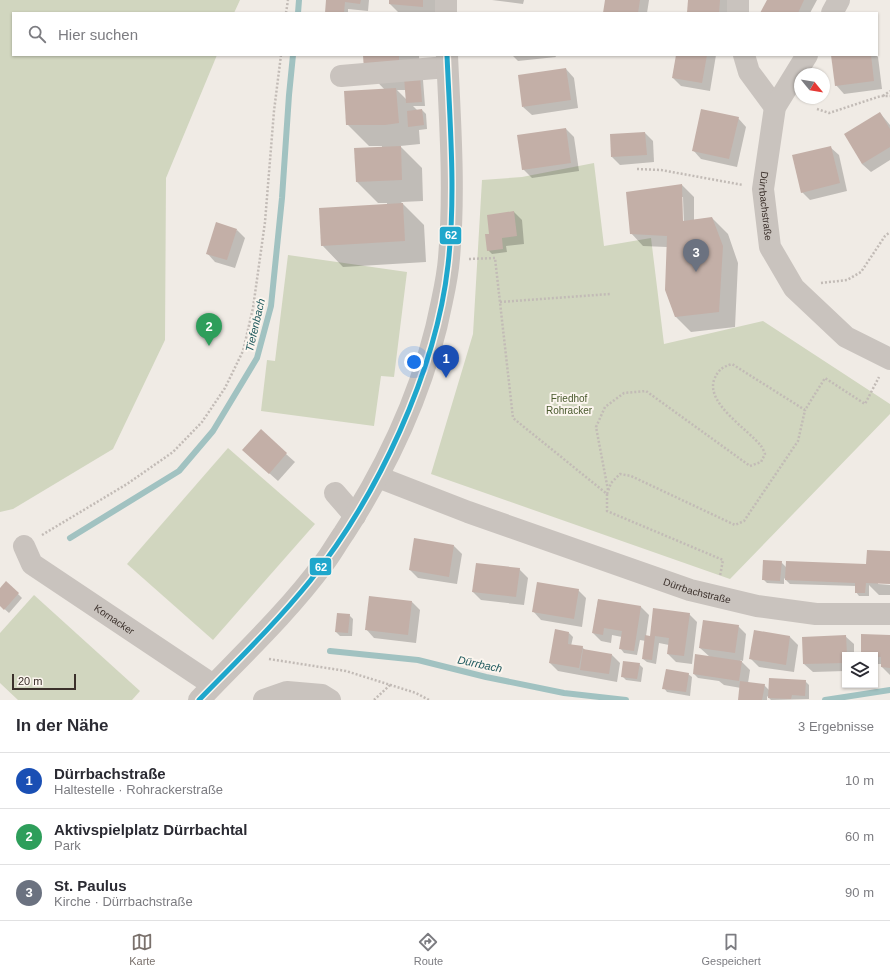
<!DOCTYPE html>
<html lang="de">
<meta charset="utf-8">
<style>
:root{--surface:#fff;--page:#f2f2f3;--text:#2b2b33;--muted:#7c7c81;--line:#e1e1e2;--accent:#7a716c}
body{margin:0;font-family:Helvetica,sans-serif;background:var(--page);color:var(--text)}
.controls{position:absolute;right:12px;bottom:12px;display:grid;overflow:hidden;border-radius:0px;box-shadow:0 1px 3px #0004}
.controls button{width:36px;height:36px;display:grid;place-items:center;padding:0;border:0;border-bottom:1px solid var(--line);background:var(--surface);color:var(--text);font:20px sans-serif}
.compass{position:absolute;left:794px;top:68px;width:36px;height:36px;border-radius:50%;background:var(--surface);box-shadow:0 1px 3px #0004;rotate:120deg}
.scale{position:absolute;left:12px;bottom:10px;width:64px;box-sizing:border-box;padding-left:4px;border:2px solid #3b302b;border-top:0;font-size:11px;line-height:14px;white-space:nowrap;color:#3b302b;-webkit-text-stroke:3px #fbf5ee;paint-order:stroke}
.you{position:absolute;left:414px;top:362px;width:14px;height:14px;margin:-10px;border:3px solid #fff;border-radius:50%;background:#1a73e8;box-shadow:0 0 0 6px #1a73e833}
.badge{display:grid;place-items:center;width:26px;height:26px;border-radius:50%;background:var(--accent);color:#fff;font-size:13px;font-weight:700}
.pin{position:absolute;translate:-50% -33px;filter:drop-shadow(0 1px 2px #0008)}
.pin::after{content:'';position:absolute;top:21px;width:14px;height:12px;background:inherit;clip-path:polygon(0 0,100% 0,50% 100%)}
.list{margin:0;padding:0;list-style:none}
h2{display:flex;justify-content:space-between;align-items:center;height:52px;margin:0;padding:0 16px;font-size:17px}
h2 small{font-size:13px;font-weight:400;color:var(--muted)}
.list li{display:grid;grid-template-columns:26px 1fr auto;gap:12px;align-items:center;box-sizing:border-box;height:56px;padding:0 16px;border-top:1px solid var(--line)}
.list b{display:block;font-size:15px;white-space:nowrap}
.list p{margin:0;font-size:13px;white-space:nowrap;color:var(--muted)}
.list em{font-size:13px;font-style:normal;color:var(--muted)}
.icon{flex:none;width:22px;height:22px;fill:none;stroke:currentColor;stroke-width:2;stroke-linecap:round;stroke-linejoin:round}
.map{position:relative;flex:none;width:890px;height:700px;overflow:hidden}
.search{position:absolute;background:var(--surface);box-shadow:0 1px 3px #0004;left:12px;right:12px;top:12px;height:44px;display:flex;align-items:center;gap:10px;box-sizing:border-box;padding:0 14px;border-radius:0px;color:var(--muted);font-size:15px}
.sheet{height:220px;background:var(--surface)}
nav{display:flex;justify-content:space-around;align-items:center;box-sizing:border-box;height:56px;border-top:1px solid var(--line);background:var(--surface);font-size:11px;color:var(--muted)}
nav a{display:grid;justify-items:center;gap:2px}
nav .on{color:var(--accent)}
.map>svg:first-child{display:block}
</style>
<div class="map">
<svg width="890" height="700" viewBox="0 0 890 700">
<rect width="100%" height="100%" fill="#f0ebe5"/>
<g fill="#d1d6bf">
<polygon points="0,0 240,0 234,13 13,13 13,55 217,55 166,178 165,340 113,449 13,509 0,512"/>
<polygon points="594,163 604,246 651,238 664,344 763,321 890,404 890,414 730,579 431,474 473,334 482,180 522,177"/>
<polygon points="288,255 407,272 394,377 381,376 374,426 261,411 267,360 275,361"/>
<polygon points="228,448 315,524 213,640 127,564"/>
<polygon points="34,595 140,691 132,700 18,700 0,683 0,633"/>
</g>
<g fill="#0003" fill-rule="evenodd">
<polygon points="327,0 369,0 368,11 348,9 348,13 326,13"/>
<polygon points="390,0 446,0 445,13 399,13 390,4"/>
<polygon points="492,0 524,0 523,4"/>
<polygon points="607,0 649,0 647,13 604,13"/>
<polygon points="689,0 729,0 728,13 688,13"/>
<polygon points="768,0 817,0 810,13 762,13"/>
<path d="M364,55h55l1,22 3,3 2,26h-12l4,4h5l4,4 1,15 -8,1 1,14 -20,2 22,22 1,33 -22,1 23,23 2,37 -83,5 -21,-22 65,-40v-2h-9l-21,-21 25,-35v-1h-13l-22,-22 38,-34 -20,-21zM397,90h9v9z"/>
<polygon points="512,55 555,55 556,57 518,61"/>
<polygon points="677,55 716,55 710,91 681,86 673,78"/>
<polygon points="832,55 876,55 878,57 882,89 844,94 836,85"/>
<polygon points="566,69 574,78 578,108 532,115 523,107"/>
<polygon points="880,113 890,125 890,160 871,172 862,164"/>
<polygon points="738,118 746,127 737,167 701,159 693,150"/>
<polygon points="566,129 574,137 579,171 532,178 523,169"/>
<polygon points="645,133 653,141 654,162 620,165 612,157"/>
<polygon points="830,147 839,155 847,191 810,200 802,192"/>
<path d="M682,185l12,12v23l18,-2 16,16 10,29 -3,64 -44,5 -16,-16 -8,-69 -24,-1 -12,-13zM681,197h2l1,29h-2z"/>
<polygon points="514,212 522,220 524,244 506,246 507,252 492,254 488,250"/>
<polygon points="237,230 245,238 235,268 215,262 207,253"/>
<polygon points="243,450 286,454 295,462 278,481"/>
<polygon points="454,546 462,554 457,584 418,578 410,570"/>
<polygon points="890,552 890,583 878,582 878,584 890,585 890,595 879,595 869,585 869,596 859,596 856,592 856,586 790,584 784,578 784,584 767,583 763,579 781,562 786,567 866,565"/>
<polygon points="519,569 528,578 524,605 481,600 473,592"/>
<polygon points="6,582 22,598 9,613 0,605 0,589"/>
<polygon points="578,590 586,598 582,627 541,620 533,611"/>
<polygon points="598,600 641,607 649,615 646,636 653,637 689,614 697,622 692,664 676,662 668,654 669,645 659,643 656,664 647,662 643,659 646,641 640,640 637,655 624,653 621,649 622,637 612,635 611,643 601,641 593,633"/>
<polygon points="412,602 420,610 416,643 374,638 366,629"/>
<polygon points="349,615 353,619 352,636 340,636 336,632"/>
<polygon points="738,626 746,634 743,661 740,660 750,670 748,683 764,685 769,690 805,681 809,685 809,699 771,700 767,696 767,700 739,700 741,688 724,685 719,681 698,678 694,674 696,655 710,657 700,648"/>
<polygon points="755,632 790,637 798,645 794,672 759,667 750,658"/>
<polygon points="569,633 573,637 571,646 582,647 586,651 612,655 620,663 617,682 558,671 550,663"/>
<polygon points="845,636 854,644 854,655 845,655 845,671 813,672 804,664"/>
<polygon points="890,636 890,675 882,667 882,664 875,664 875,655 862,655"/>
<polygon points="639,664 643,668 641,682 626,680 622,676"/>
<polygon points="688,674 692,677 690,696 667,692 664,688"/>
</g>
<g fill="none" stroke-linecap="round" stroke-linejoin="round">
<g stroke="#a1c2c1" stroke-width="6">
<polyline points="298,13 299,0"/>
<polyline points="70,538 179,471 213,431 257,358 271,306 282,198 289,95 293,55"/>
<polyline points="330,651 418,660 486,677 564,693 626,700"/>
<polyline points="825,700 890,690"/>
</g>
</g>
<g fill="#c3afa7">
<polygon points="326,0 361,0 360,4 345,2 344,13 325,13"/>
<polygon points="389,0 423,0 423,7 389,4"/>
<polygon points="605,0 640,0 638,13 603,13"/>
<polygon points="688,0 720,0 719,13 687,13"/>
<polygon points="767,0 804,0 798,13 760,13"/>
<polygon points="363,55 399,55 399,68 364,70"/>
<polygon points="676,55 707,55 702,83 672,78"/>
<polygon points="831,55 871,55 874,81 835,86"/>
<polygon points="566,68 571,100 522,107 518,75"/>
<polygon points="420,75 422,102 406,103 404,77"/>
<polygon points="396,88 399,123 385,125 346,125 344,91"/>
<polygon points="422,109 424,125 408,127 407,111"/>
<polygon points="701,109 739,117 729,159 692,151"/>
<polygon points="880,112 890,129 890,147 862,164 844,134"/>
<polygon points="566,128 571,163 522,170 517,135"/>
<polygon points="645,132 647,155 611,157 610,134"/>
<polygon points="401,146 402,180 356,182 354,148"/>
<polygon points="831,146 840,183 801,193 792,155"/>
<polygon points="682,184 683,221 712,217 723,246 719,312 675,317 665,290 667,236 630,234 626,192"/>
<polygon points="403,203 405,241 321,246 319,208"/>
<polygon points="514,211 517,236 502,238 503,249 487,251 485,234 489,234 487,215"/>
<polygon points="216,222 237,229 227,260 206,254"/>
<polygon points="261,429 287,453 269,474 242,450"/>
<polygon points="414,538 454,545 449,577 409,570"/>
<polygon points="867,550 890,551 890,584 866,583 865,593 855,593 855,583 785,580 786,561 866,564"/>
<polygon points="763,560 782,561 780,581 762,580"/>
<polygon points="476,563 520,568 516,597 472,592"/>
<polygon points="6,581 19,593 4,610 0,606 0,588"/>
<polygon points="537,582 579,589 574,619 532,612"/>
<polygon points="369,596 412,601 408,635 365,630"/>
<polygon points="598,599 641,606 634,651 619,649 622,631 604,628 603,635 592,633"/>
<polygon points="653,608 690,613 684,656 667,654 669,638 655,636 652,660 642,659 645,635 650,636"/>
<polygon points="337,613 350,614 348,633 335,632"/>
<polygon points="703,620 739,625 735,653 699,648"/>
<polygon points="555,629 569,632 568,644 583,646 579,668 549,663"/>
<polygon points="754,630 790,636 786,665 749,659"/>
<polygon points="861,634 890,635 890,668 881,667 881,657 875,657 875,655 861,655"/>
<polygon points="846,635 847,655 845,655 845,663 803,664 802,637"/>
<polygon points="583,649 612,654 609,674 580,670"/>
<polygon points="695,654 742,661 739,681 693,674"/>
<polygon points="623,661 640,663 637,679 621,677"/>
<polygon points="666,669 689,673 686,692 662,689"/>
<polygon points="769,678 806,680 805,696 792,695 791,699 768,698"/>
<polygon points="740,681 765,684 762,700 738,700"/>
</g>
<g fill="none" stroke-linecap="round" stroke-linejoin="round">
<g stroke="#c2bbb6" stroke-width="2.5" stroke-dasharray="2 2" stroke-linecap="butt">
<polyline points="286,13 288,0"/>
<polyline points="883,96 890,91"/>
<polyline points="817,109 829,113 881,96 890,96"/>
<polyline points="637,169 661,170 743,185"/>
<polyline points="469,259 495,258 513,418 607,494 607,511 723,560 720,576"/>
<polyline points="821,283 847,280 861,272 885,236 890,232"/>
<polyline points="500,302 610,294"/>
<path d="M608,490l-12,-63 9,-20 19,-14 22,-2 104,75 11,-4 4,-8c-1,-2 -2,-6 -4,-8 -12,-16 -55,-42 -47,-66 4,-10 8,-13 18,-16l73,46 20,-32 40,26 14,-27"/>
<polyline points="607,494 611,483 620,474 631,476 735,525 744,521 798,441 805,410"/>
<polyline points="42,535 127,484 173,452 202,422 225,388 243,351 253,308 265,222 274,111 281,55"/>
<polyline points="269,659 346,671 416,693 429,700"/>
<polyline points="374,700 390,685"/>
</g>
<g stroke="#c9c3be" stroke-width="22">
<polyline points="738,0 738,13"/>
<polyline points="446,13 446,0"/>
<polyline points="832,13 839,0"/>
<polyline points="744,55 749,72 775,107"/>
<path id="s1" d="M807,55l-32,52 -12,82 7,58 24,41 52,49 44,22"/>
<polyline points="341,76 447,67"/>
<path id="s2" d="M378,477l90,35 222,78 67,16 59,8h74"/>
<polyline points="335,493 355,516"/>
<path id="s3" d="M24,546l8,18 181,121"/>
<path d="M199,700c42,-44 89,-88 125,-137 7,-9 13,-20 20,-30 46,-71 82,-149 98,-232 3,-14 6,-29 7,-43 6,-68 1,-136 -2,-203"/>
<polyline points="264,700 287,692 322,695 330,700"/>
</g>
<g stroke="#fbf5ee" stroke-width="8">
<path id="bus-1" d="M199,700c38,-39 77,-77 111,-119 67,-84 126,-209 138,-316 8,-69 2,-140 -1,-210"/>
</g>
<use href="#bus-1" stroke="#1fa7cc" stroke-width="5"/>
</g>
<g text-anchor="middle" stroke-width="4" stroke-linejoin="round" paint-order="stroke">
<g font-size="10" fill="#3b302b" stroke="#fbf5ee">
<text dy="4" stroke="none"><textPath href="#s1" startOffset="161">Dürrbachstraße</textPath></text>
<text dy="4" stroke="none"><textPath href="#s2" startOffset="339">Dürrbachstraße</textPath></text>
<text dy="4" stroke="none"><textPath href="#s3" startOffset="119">Kornacker</textPath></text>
</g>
<g font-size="10" fill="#4a5a2e" stroke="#fbf5ee">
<text x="569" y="402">Friedhof<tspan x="569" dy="12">Rohracker</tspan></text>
</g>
<g font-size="11" font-style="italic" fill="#1f5a5e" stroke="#fbf5ee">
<text transform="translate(255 325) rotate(-77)" y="4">Tiefenbach</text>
<text transform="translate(480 664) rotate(12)" y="4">Dürrbach</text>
</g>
</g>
<g stroke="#fbf5ee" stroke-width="1.5">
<rect x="439" y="226" width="23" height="19" rx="4" fill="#1fa7cc"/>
<rect x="309" y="557" width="23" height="19" rx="4" fill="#1fa7cc"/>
</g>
<g font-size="11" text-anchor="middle" font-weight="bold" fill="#fff">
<text x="451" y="239">62</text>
<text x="321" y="571">62</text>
</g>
</svg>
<div class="controls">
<button><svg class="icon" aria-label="layers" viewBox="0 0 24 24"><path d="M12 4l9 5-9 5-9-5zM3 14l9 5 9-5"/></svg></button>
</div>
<svg class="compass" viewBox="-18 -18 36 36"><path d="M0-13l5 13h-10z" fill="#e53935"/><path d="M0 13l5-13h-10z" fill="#7c7c81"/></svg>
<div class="scale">20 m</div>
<div class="you"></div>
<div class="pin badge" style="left:446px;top:378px;background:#1a4fb4">1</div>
<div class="pin badge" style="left:209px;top:346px;background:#2e9e5b">2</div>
<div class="pin badge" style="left:696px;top:272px;background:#6b7280">3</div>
<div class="search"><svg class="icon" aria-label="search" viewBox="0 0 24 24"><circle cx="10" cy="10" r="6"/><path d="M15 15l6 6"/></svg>Hier suchen</div>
</div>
<section class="sheet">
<h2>In der Nähe<small>3 Ergebnisse</small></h2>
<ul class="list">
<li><span class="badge" style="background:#1a4fb4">1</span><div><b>Dürrbachstraße</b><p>Haltestelle · Rohrackerstraße</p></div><em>10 m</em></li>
<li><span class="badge" style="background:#2e9e5b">2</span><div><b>Aktivspielplatz Dürrbachtal</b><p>Park</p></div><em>60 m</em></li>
<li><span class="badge" style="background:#6b7280">3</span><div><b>St. Paulus</b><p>Kirche · Dürrbachstraße</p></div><em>90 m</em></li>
</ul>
</section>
<nav>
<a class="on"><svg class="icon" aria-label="map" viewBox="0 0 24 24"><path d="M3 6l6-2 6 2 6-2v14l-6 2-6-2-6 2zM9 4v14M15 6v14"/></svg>Karte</a>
<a><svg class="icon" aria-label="directions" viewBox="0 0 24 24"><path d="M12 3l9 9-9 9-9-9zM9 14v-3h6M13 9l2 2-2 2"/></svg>Route</a>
<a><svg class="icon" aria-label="saved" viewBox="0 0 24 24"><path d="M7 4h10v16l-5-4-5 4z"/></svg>Gespeichert</a>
</nav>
